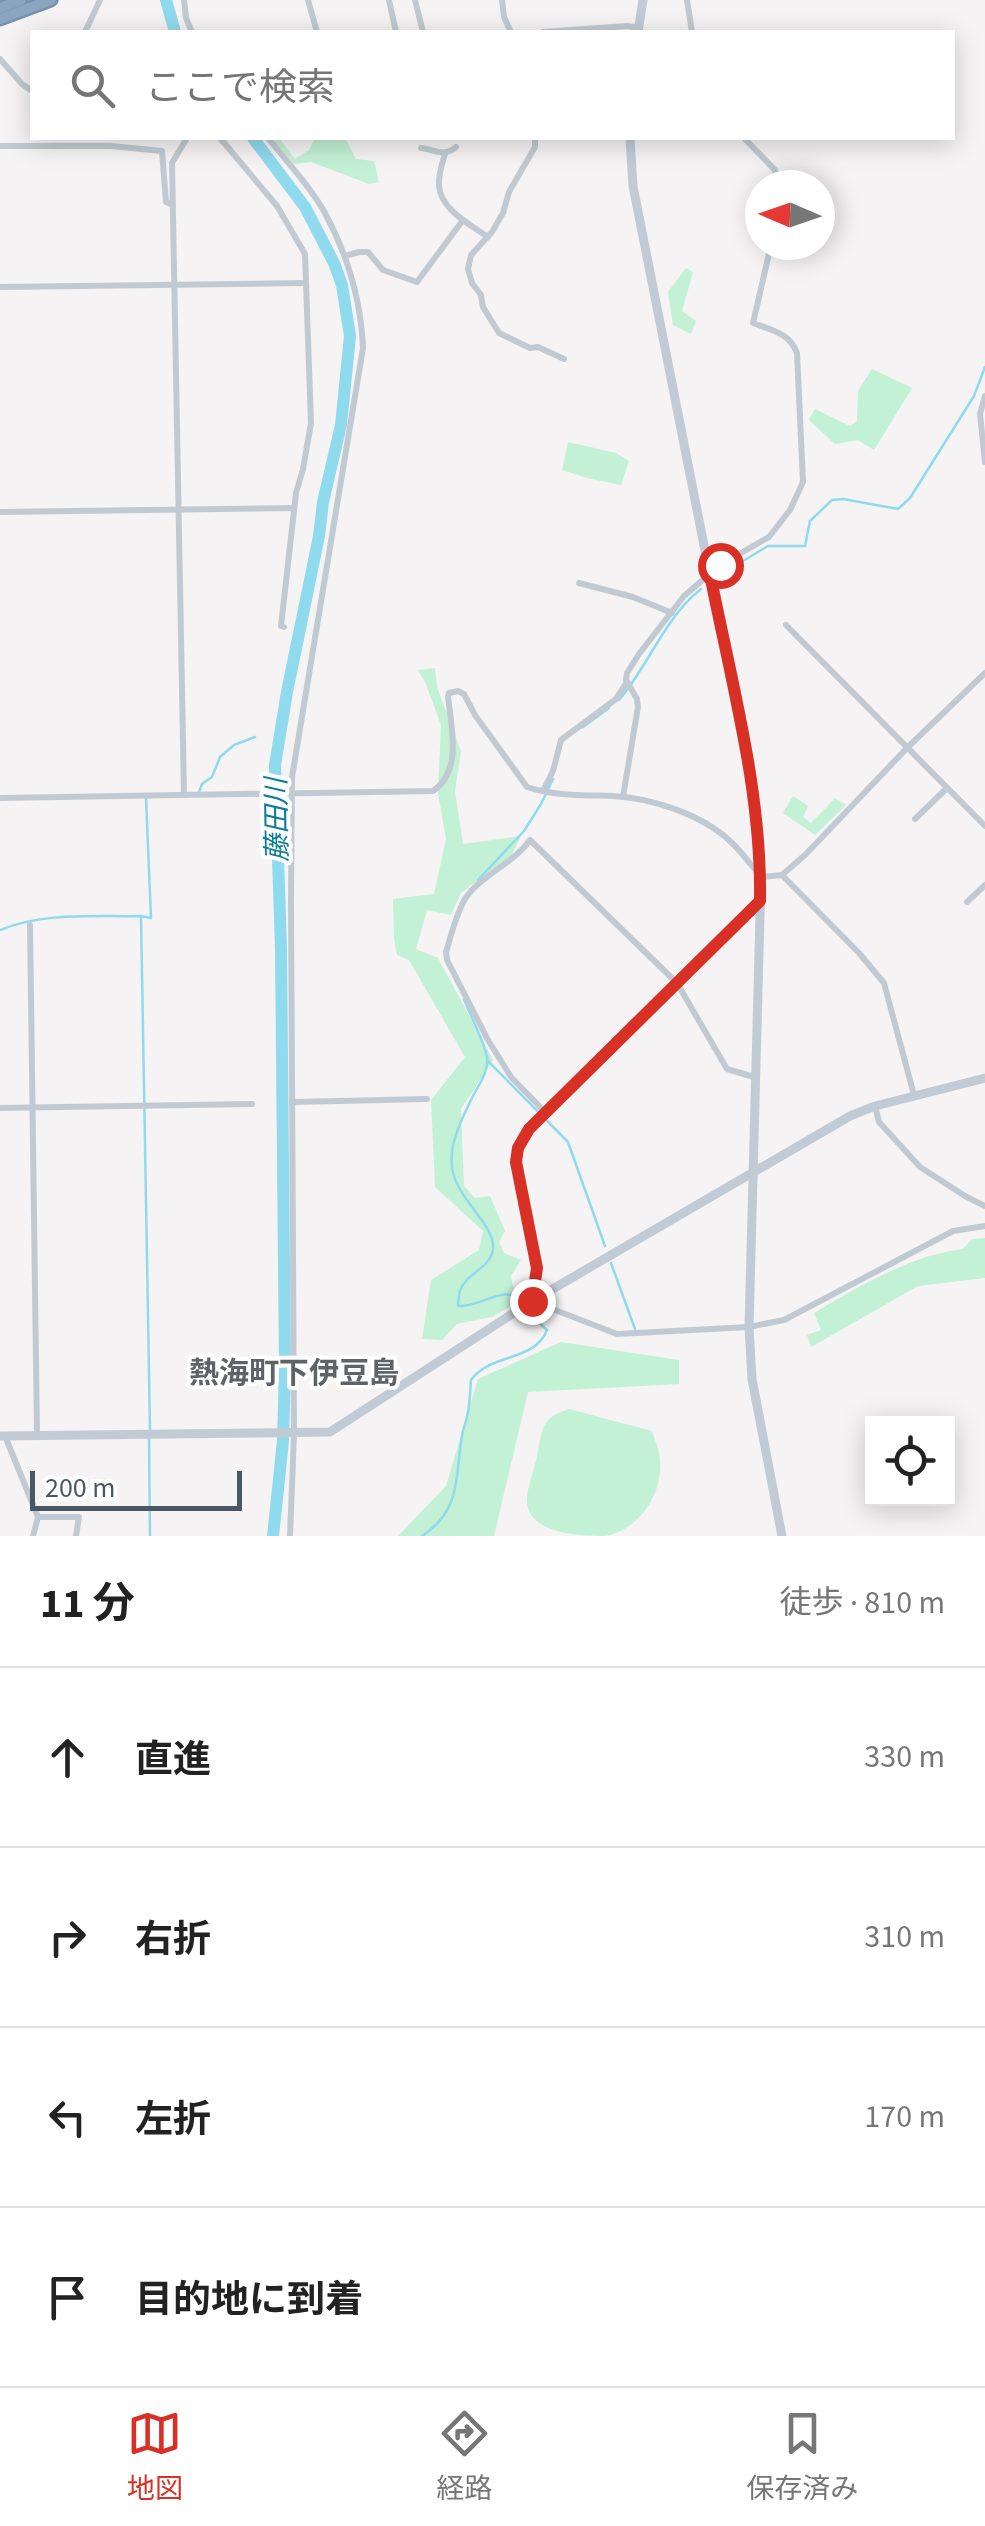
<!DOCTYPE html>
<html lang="ja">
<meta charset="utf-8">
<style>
:root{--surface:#fff;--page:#f6f6f6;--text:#222;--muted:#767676;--line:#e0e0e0;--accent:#d93025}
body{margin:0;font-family:"Source Sans 3","Noto Sans JP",sans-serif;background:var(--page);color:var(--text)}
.controls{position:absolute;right:30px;bottom:30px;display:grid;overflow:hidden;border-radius:0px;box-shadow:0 5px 25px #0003}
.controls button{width:90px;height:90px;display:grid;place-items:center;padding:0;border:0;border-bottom:2px solid var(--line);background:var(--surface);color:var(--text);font:50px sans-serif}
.compass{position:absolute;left:745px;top:170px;width:90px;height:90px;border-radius:50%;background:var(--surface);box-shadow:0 5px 25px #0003;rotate:272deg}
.scale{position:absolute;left:30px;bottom:25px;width:212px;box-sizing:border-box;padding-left:10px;border:5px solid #4a5661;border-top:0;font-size:28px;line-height:35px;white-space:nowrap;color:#4a5661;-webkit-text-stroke:8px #fff;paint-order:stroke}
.stop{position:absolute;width:30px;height:30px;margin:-22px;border:8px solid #d93025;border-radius:50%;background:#fff}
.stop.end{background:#d93025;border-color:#fff;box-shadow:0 2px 10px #0008}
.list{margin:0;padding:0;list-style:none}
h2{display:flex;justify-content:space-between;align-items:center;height:130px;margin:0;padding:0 40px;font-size:42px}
h2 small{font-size:32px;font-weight:400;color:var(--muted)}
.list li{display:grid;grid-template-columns:65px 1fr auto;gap:30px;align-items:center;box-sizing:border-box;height:180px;padding:0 40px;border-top:2px solid var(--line)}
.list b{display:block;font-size:38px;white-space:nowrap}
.list em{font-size:32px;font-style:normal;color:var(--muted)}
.icon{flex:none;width:55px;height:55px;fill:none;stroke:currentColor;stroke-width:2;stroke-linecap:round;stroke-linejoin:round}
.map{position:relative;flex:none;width:985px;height:1536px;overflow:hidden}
.search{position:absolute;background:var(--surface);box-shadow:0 5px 25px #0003;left:30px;right:30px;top:30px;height:110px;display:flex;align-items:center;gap:25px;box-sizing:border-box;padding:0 35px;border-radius:0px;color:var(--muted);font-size:38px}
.sheet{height:850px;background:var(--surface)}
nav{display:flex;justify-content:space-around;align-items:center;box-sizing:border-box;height:140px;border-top:2px solid var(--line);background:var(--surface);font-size:28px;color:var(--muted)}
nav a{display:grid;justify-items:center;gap:5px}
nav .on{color:var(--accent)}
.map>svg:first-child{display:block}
</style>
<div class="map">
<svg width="985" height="1536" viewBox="0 0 985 1536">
<rect width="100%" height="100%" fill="#f5f3f3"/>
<g fill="#c3f1d5">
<polygon points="275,138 279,138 295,159 309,150 315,138 345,138 356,159 374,161 379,182 369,184 311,162 294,164 273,140"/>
<polygon points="686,268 693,272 682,311 696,321 691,334 673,325 668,292"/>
<polygon points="872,369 912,388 874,450 858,440 835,444 809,420 815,409 850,426 857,421 858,391"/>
<polygon points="568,442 616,453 629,461 621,485 587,478 562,470"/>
<polygon points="435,668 437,687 461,751 455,791 463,844 521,836 511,856 461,893 451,915 427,910 416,949 438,958 493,1060 461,1109 464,1186 475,1198 490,1196 505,1231 499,1242 504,1253 521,1260 511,1276 516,1303 492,1317 457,1324 442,1340 422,1339 431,1280 479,1250 483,1231 435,1187 431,1100 465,1057 409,960 397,955 394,939 393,899 434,894 446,839 438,793 441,725 425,682 418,670"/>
<polygon points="793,796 808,806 803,817 811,823 835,798 846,805 815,835 783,813"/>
<path d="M985,1238v40l-67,8 -107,61 -4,-12 14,-5 -7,-17c44,-26 97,-58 149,-64l9,-10z"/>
<polygon points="561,1342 679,1360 679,1384 528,1392 494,1536 398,1536 446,1486 478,1379"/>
<path d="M569,1409l83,22c2,7 6,15 7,22 7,36 -17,76 -54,83 -25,0 -76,-2 -78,-34 -1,-12 8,-34 10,-46 6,-27 3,-38 32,-47z"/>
</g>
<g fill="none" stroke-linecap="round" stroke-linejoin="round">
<g stroke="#90daee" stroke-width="2.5">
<polyline points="723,573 768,546 805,546 810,521 832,500 843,499 898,509 910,498 974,396 985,367"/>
<path d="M619,700c30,-35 46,-83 82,-111"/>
<polyline points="583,727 609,708"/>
<polyline points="199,792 202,784 212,777 220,757 234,745 255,737"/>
<polyline points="478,880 524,831 541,804 553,779"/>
<polyline points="141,916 150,1429"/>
<path d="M0,930c44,-18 94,-13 141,-14l10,2 -5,-120"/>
<path d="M464,999c5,14 21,44 23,58 2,16 -10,30 -16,43 -10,21 -22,43 -19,67 3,31 44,58 41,82 -2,19 -27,24 -33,42 -1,2 -2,13 -2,15 21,2 49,-23 63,-5"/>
<polyline points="488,1061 568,1142 605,1246"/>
<polyline points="611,1263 635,1329"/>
<polyline points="149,1437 150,1536"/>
<path d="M422,1536c40,-26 33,-60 40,-100 1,-8 5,-16 6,-24 2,-10 2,-21 3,-32 19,-27 64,-18 76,-50l-20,-18"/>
</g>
<g stroke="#90daee" stroke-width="12">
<polyline points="166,0 175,32"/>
<polyline points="253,138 305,207 334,263 342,285 350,336 341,425 323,502 319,536 287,692 275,765 281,949 285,1370 283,1441 273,1536"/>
</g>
<g stroke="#7690ad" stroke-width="15">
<g id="highway">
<polyline points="0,8 21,0"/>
<polyline points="0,19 51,0"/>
</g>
</g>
<g stroke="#c1cad2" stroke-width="6">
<polyline points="184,0 186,18 192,32"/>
<polyline points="308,0 317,32"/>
<polyline points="389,0 396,32"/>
<polyline points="415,0 423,32"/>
<polyline points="502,0 504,17 511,32"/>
<polyline points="687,0 692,32"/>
<polyline points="85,32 100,0"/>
<polyline points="543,32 627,26 639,28"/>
<polyline points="0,59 22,84 32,91"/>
<polyline points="220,138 277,206 305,254 311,423 303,469 296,493 281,626 284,627"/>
<path d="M268,138c19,24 42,48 57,75 23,43 36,87 38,135l-71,429 -1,124 3,533 -4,102"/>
<polyline points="535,138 535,147 509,192 503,213 492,232 471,255 468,269 472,283 481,295 483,307 499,333 530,348 538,347 564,359"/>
<polyline points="744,138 775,170 777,185"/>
<polyline points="0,146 111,146 162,151 166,202 173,205"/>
<path d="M421,148c15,2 24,9 35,-1"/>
<path d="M445,154c-3,10 -7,21 -6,32 2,24 32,39 49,51"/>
<polyline points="345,256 359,252 368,252 383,270 417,282 463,220"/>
<polyline points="0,287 305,283"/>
<polyline points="985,396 980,414 985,462"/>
<polyline points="0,512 294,508"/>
<polyline points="579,583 633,597 672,613"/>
<polyline points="786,625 985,826"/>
<polyline points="544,789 553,771 561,740 616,699 627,682"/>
<polyline points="184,795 172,163 187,138"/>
<path d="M623,797l15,-90 -1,-8 -11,-19 1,-7 12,-19 45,-58 36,-31 49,-28 21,-27 13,-28 -6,-129c-7,-20 -26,-23 -44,-30l18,-78"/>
<path d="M0,798l433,-7c30,-20 18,-65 15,-94l1,-4 9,-2 6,3 11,21 52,72c26,9 57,8 86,9 38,2 88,18 117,45 11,10 21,24 31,36l21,-2 77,78 25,30 30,112"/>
<polyline points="915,819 947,788"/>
<polyline points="782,875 806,854 908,747 985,673"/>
<polyline points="759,902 529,1129 519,1148 515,1162 537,1268 532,1301 617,1334 749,1327 784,1320 953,1231 985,1226"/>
<polyline points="967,902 985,885"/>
<polyline points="30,925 37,1434"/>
<polyline points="293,1102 427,1099"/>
<polyline points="875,1106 879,1122 920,1167 965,1196 985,1206"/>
<polyline points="0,1108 252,1104"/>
<path d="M545,1112l-34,-35 -23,-37 -41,-80 -1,-8c5,-16 10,-38 19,-53 16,-24 48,-35 65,-59l147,143 50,86 27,8"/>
<polyline points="5,1436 38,1517 33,1536"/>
<polyline points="38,1517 79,1517 76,1536"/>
</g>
<g stroke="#c1cbd6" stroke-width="9">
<polyline points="638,32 643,0"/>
<polyline points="630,138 633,186 750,778 761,877 749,1327 752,1379 782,1536"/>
<polyline points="0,1436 330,1432 532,1301 850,1116 875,1106 985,1078"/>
</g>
<use href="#highway" stroke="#8ba5c1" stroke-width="10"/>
</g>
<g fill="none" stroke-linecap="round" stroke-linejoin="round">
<path stroke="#d93025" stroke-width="12" d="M532,1301l5,-33 -21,-106 2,-14 11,-19 231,-228c2,-110 -29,-220 -50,-327l10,-9"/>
</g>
<g text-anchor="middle" stroke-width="8" stroke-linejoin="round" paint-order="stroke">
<g font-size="28" font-style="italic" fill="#0c7c9b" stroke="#fff">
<text transform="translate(276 820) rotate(-91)" y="10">藤田川</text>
</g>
<g font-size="30" font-weight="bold" fill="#5f6368" stroke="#fff">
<text x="294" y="1383">熱海町下伊豆島</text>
</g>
</g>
</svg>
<div class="controls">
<button><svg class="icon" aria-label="locate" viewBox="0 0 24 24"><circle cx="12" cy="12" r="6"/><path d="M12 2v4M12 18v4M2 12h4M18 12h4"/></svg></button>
</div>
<svg class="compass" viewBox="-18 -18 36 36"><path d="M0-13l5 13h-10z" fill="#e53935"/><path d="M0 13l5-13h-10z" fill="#767676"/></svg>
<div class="scale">200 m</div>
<div class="stop" style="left:720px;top:565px"></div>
<div class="stop end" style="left:532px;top:1301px"></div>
<div class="search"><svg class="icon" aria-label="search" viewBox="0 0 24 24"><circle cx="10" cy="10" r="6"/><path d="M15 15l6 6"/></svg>ここで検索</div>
</div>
<section class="sheet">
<h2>11 分<small>徒歩 · 810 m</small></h2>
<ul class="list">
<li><svg class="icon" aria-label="ahead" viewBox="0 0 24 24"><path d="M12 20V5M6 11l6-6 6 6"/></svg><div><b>直進</b></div><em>330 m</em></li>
<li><svg class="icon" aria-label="right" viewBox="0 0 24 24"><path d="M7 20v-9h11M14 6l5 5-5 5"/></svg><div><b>右折</b></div><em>310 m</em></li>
<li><svg class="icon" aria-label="left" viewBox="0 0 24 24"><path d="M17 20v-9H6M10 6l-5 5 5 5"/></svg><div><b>左折</b></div><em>170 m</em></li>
<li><svg class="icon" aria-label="arrive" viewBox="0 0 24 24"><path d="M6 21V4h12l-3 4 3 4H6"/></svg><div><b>目的地に到着</b></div></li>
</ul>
</section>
<nav>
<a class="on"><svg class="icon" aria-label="map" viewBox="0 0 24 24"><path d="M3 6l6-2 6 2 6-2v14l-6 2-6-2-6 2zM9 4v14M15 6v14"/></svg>地図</a>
<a><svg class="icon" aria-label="directions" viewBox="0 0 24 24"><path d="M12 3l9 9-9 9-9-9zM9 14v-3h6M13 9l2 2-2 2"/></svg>経路</a>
<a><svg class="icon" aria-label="saved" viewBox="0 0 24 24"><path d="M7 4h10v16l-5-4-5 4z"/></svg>保存済み</a>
</nav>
